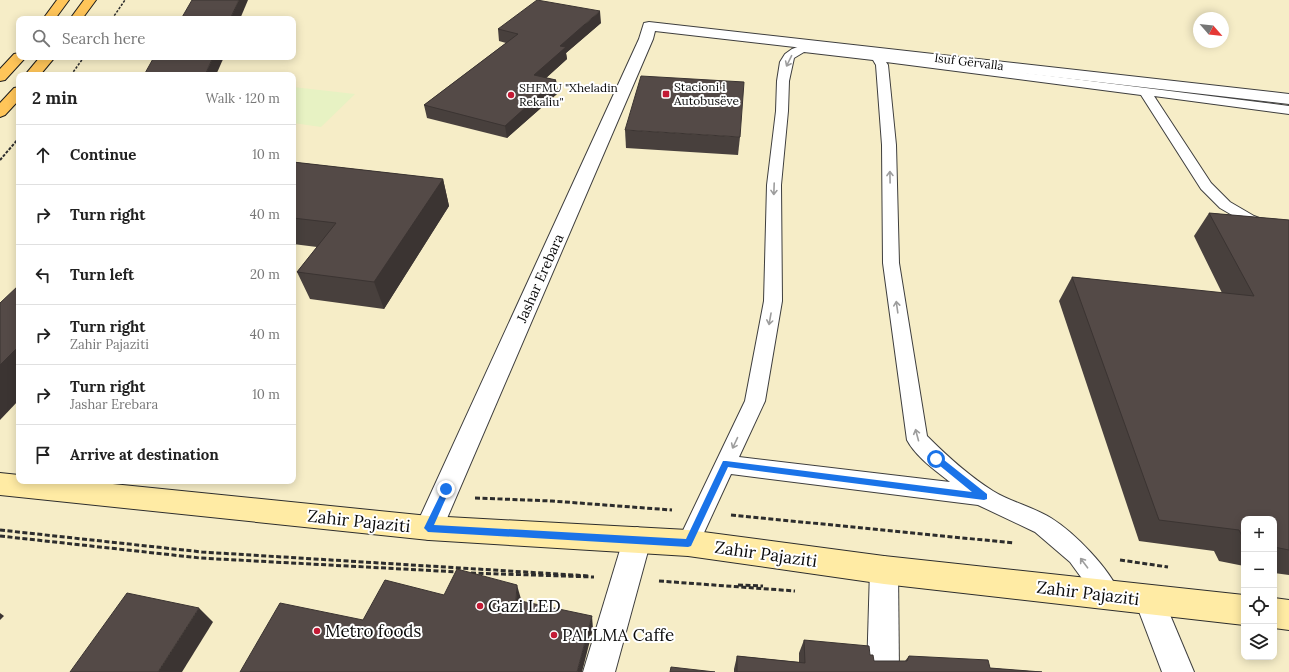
<!DOCTYPE html>
<meta charset="utf-8">
<style>
:root{--surface:#fff;--page:#f6f6f6;--text:#222;--muted:#767676;--line:#e0e0e0}
body{margin:0;font-family:Lora,serif;background:var(--page);color:var(--text)}
.controls{position:absolute;right:12px;bottom:12px;display:grid;overflow:hidden;border-radius:8px;box-shadow:0 2px 10px #0003}
.controls button{width:36px;height:36px;display:grid;place-items:center;padding:0;border:0;border-bottom:1px solid var(--line);background:var(--surface);color:var(--text);font:20px sans-serif}
.compass{position:absolute;left:1193px;top:12px;width:36px;height:36px;border-radius:50%;background:var(--surface);box-shadow:0 2px 10px #0003;rotate:118deg}
.stop{position:absolute;width:12px;height:12px;margin:-9px;border:3px solid #1a73e8;border-radius:50%;background:#fff}
.stop.end{background:#1a73e8;border-color:#fff;box-shadow:0 1px 4px #0008}
.list{margin:0;padding:0;list-style:none}
h2{display:flex;justify-content:space-between;align-items:center;height:52px;margin:0;padding:0 16px;font-size:17px}
h2 small{font-size:13px;font-weight:400;color:var(--muted)}
.list li{display:grid;grid-template-columns:26px 1fr auto;gap:12px;align-items:center;box-sizing:border-box;height:60px;padding:0 16px;border-top:1px solid var(--line)}
.list b{display:block;font-size:15px;white-space:nowrap}
.list p{margin:0;font-size:13px;white-space:nowrap;color:var(--muted)}
.list em{font-size:13px;font-style:normal;color:var(--muted)}
.icon{flex:none;width:22px;height:22px;fill:none;stroke:currentColor;stroke-width:2;stroke-linecap:round;stroke-linejoin:round}
.map{position:relative;flex:none;width:1289px;height:672px;overflow:hidden}
.search{position:absolute;background:var(--surface);box-shadow:0 2px 10px #0003;left:16px;top:16px;width:280px;height:44px;display:flex;align-items:center;gap:10px;box-sizing:border-box;padding:0 14px;border-radius:8px;color:var(--muted);font-size:15px}
.panel{position:absolute;background:var(--surface);box-shadow:0 2px 10px #0003;left:16px;top:72px;width:280px;height:412px;border-radius:8px}
.map>svg:first-child{display:block}
</style>
<div class="map">
<svg width="1289" height="672" viewBox="0 0 1289 672">
<rect width="100%" height="100%" fill="#fff8e9"/>
<path fill="#f6edc7" fill-rule="evenodd" d="M0,0h1289v672h-1289zM1199,18h24v24h-24zM19,19h274v38h-274zM19,75h274v406h-274zM1244,519h30v138h-30z"/>
<polygon fill="#e7f2c3" points="293,87 355,94 321,127 293,123"/>
<g fill="none" stroke-linecap="round" stroke-linejoin="round">
<g stroke="#3e3e3e" stroke-width="2">
<path id="service" d="M803,45l486,61v8l-135,-18 57,87 19,19 24,14 35,14v11l-45,-19 -24,-14 -19,-19 -60,-94 -255,-33 2,3 8,80 3,118 28,173c20,20 42,40 66,55 18,11 40,16 58,27 24,15 58,50 69,76l-3,8 -9,4 -9,-4 -29,-40 -35,-30 -57,-27 -247,-31 -35,76 -8,3 -8,-3 -3,-7 68,-142 19,-100 3,-116 9,-74 1,-30 3,-19 5,-8 7,-5zM804,52l69,8 3,5 6,80 1,118 24,177c9,17 28,30 43,42l-211,-25 26,-56 17,-100 -1,-116 7,-74 1,-30 5,-23z"/>
</g>
<g stroke="#3e3e3e" stroke-width="2">
<g id="minor">
<polygon points="649,22 1289,94 1289,104 655,31 653,39 439,537 429,540 419,537 415,528 639,39 644,23"/>
<polygon points="637,527 647,531 651,540 615,672 583,672 623,540 627,531"/>
<polygon points="884,556 894,560 898,570 899,672 867,672 870,570 874,560"/>
<polygon points="1150,587 1160,591 1194,672 1162,672 1135,601 1140,591"/>
</g>
</g>
<g stroke="#2d2d2d" stroke-width="2">
<g id="secondary">
<polygon points="0,473 19,475 19,481 83,481 429,516 688,530 884,556 1244,595 1244,625 884,584 688,556 429,540 0,495"/>
<polygon points="1274,598 1289,600 1289,630 1274,628"/>
</g>
</g>
<g stroke="#1c1c1c" stroke-width="2">
<g id="primary">
<polygon points="57,0 69,0 55,19 43,19"/>
<polygon points="84,0 96,0 82,19 70,19"/>
<polygon points="19,53 19,57 26,57 5,80 0,81 0,69 14,54"/>
<polygon points="40,57 55,57 40,75 25,75"/>
<polygon points="19,87 19,100 5,115 0,117 0,103 14,88"/>
</g>
</g>
<g stroke="#2d2d2d" stroke-width="1.5" stroke-dasharray="2.5 1.5" stroke-linecap="butt">
<polyline points="112,19 125,0"/>
<polyline points="71,75 84,57"/>
</g>
<polyline stroke="#2d2d2d" stroke-width="2" stroke-dasharray="3 1.5" stroke-linecap="butt" points="0,160 19,138"/>
<g stroke="#2d2d2d" stroke-width="3" stroke-dasharray="5 2.5" stroke-linecap="butt">
<polyline points="475,498 552,501 672,510"/>
<polyline points="731,515 1014,543"/>
<polyline points="0,530 202,552 590,576"/>
<polyline points="0,536 200,558 458,572"/>
<polyline points="1120,560 1168,567"/>
<polyline points="471,573 594,577"/>
<polyline points="659,581 795,591"/>
<polyline points="738,585 763,586"/>
</g>
<use href="#service" fill="#fff" fill-rule="evenodd"/>
<use href="#minor" fill="#fff" fill-rule="evenodd"/>
<use href="#secondary" fill="#ffeba4" fill-rule="evenodd"/>
<use href="#primary" fill="#ffc559" fill-rule="evenodd"/>
</g>
<g fill="#48403d">
<polygon points="601,23 566,53 567,59 546,78 556,80 558,93 507,138 427,118 424,105 506,43 499,41 498,29"/>
<polygon points="625,130 740,137 738,155 626,148"/>
<polygon points="293,162 443,179 449,206 384,309 310,299 297,272 317,247 293,244"/>
<polygon points="1209,213 1289,220 1289,575 1274,573 1274,519 1244,519 1244,566 1219,561 1214,551 1139,541 1059,301 1072,277 1222,293 1194,236"/>
<polygon points="804,640 870,655 874,661 905,661 909,656 990,668 1042,672 734,672 734,669 737,656 799,662 799,653"/>
</g>
<g fill="#3b3432">
<polygon points="239,0 248,0 240,19 230,19"/>
<polygon points="600,11 601,23 566,53 567,59 535,88 534,75 560,46"/>
<polygon points="213,57 224,57 216,75 205,75"/>
<polygon points="556,80 558,93 507,138 505,126"/>
<polygon points="443,179 449,206 384,309 374,282"/>
<polygon points="19,346 19,400 0,420 0,365"/>
<polygon points="517,585 521,599 519,614 516,600"/>
<polygon points="199,608 213,622 182,672 158,672"/>
<polygon points="0,613 4,616 0,620"/>
<polygon points="592,616 593,629 582,672 577,672"/>
</g>
<g fill="#544a47" stroke="#3b3432">
<polygon points="192,0 239,0 230,19 181,19"/>
<polygon points="537,0 600,11 560,46 566,47 534,75 556,80 505,126 424,105 518,34 498,29"/>
<polygon points="154,57 213,57 205,75 144,75"/>
<polygon points="641,76 744,82 740,137 625,130"/>
<polygon points="293,162 443,179 374,282 297,272 336,223 293,218"/>
<polygon points="1209,213 1289,220 1289,550 1274,547 1274,519 1244,519 1244,540 1239,530 1159,520 1072,277 1254,296"/>
<polygon points="19,285 19,346 0,365 0,303"/>
<polygon points="457,569 517,585 516,600 592,616 577,672 240,672 280,603 363,620 385,580 444,595"/>
<polygon points="127,593 199,608 158,672 70,672"/>
<polygon points="804,640 869,646 870,655 873,655 874,661 907,661 909,656 988,660 990,668 1042,672 737,672 737,656 805,663"/>
<polygon points="671,667 715,672 670,672"/>
</g>
<defs><path id="oneway-shaft" d="M-6 0H5M1.5-3L5.5 0L1.5 3" fill="none" stroke-width="1.6" stroke-linecap="round" stroke-linejoin="round"/></defs>
<g stroke="#9d9d9d">
<use href="#oneway-shaft" transform="translate(789 61) rotate(116)"/>
<use href="#oneway-shaft" transform="translate(890 177) rotate(-91)"/>
<use href="#oneway-shaft" transform="translate(774 189) rotate(92)"/>
<use href="#oneway-shaft" transform="translate(897 307) rotate(-98)"/>
<use href="#oneway-shaft" transform="translate(770 319) rotate(100)"/>
<use href="#oneway-shaft" transform="translate(917 435) rotate(-105)"/>
<use href="#oneway-shaft" transform="translate(735 443) rotate(115)"/>
<use href="#oneway-shaft" transform="translate(1084 563) rotate(-127)"/>
</g>
<polygon fill="#1a73e8" points="934,456 939,456 987,494 987,499 984,500 728,467 691,546 688,547 428,532 424,528 444,487 446,486 450,489 434,525 686,539 723,461 726,461 972,492 934,461"/>
<g fill="#c31b35" stroke="#fff" stroke-width="1.5">
<rect x="662" y="90" width="8" height="8" rx="2"/>
<circle cx="511" cy="95" r="4"/>
<circle cx="480" cy="606" r="4"/>
<circle cx="317" cy="631" r="4"/>
<circle cx="554" cy="635" r="4"/>
</g>
<g text-anchor="middle" stroke-width="4" stroke-linejoin="round" paint-order="stroke">
<g font-size="12" fill="#0b0b0b" stroke="#fff">
<text transform="translate(969 62) rotate(7)" y="4">Isuf Gërvalla</text>
</g>
<g font-size="12" fill="#0b0b0b" stroke="#fff" text-anchor="start">
<text x="674" y="91">Stacioni i<tspan x="674" dy="14">Autobusëve</tspan></text>
<text x="519" y="92">SHFMU "Xheladin<tspan x="519" dy="14">Rekaliu"</tspan></text>
</g>
<g font-size="14" fill="#0b0b0b" stroke="#fff">
<text transform="translate(540 278) rotate(-66)" y="5">Jashar Erebara</text>
</g>
<g font-size="17" fill="#0b0b0b" stroke="#fff">
<text transform="translate(359 521) rotate(6)" y="6">Zahir Pajaziti</text>
<text transform="translate(766 554) rotate(8)" y="6">Zahir Pajaziti</text>
<text transform="translate(1088 593) rotate(7)" y="6">Zahir Pajaziti</text>
</g>
<g font-size="17" fill="#0b0b0b" stroke="#fff" text-anchor="start">
<text x="488" y="612">Gazi LED</text>
<text x="325" y="637">Metro foods</text>
<text x="562" y="641">PALLMA Caffe</text>
</g>
</g>
</svg>
<div class="controls">
<button>+</button>
<button>−</button>
<button><svg class="icon" aria-label="locate" viewBox="0 0 24 24"><circle cx="12" cy="12" r="6"/><path d="M12 2v4M12 18v4M2 12h4M18 12h4"/></svg></button>
<button><svg class="icon" aria-label="layers" viewBox="0 0 24 24"><path d="M12 4l9 5-9 5-9-5zM3 14l9 5 9-5"/></svg></button>
</div>
<svg class="compass" viewBox="-18 -18 36 36"><path d="M0-13l5 13h-10z" fill="#e53935"/><path d="M0 13l5-13h-10z" fill="#767676"/></svg>
<div class="stop" style="left:936px;top:459px"></div>
<div class="stop end" style="left:446px;top:489px"></div>
<div class="search"><svg class="icon" aria-label="search" viewBox="0 0 24 24"><circle cx="10" cy="10" r="6"/><path d="M15 15l6 6"/></svg>Search here</div>
<section class="panel">
<h2>2 min<small>Walk · 120 m</small></h2>
<ul class="list">
<li><svg class="icon" aria-label="ahead" viewBox="0 0 24 24"><path d="M12 20V5M6 11l6-6 6 6"/></svg><div><b>Continue</b></div><em>10 m</em></li>
<li><svg class="icon" aria-label="right" viewBox="0 0 24 24"><path d="M7 20v-9h11M14 6l5 5-5 5"/></svg><div><b>Turn right</b></div><em>40 m</em></li>
<li><svg class="icon" aria-label="left" viewBox="0 0 24 24"><path d="M17 20v-9H6M10 6l-5 5 5 5"/></svg><div><b>Turn left</b></div><em>20 m</em></li>
<li><svg class="icon" aria-label="right" viewBox="0 0 24 24"><path d="M7 20v-9h11M14 6l5 5-5 5"/></svg><div><b>Turn right</b><p>Zahir Pajaziti</p></div><em>40 m</em></li>
<li><svg class="icon" aria-label="right" viewBox="0 0 24 24"><path d="M7 20v-9h11M14 6l5 5-5 5"/></svg><div><b>Turn right</b><p>Jashar Erebara</p></div><em>10 m</em></li>
<li><svg class="icon" aria-label="arrive" viewBox="0 0 24 24"><path d="M6 21V4h12l-3 4 3 4H6"/></svg><div><b>Arrive at destination</b></div></li>
</ul>
</section>
</div>
